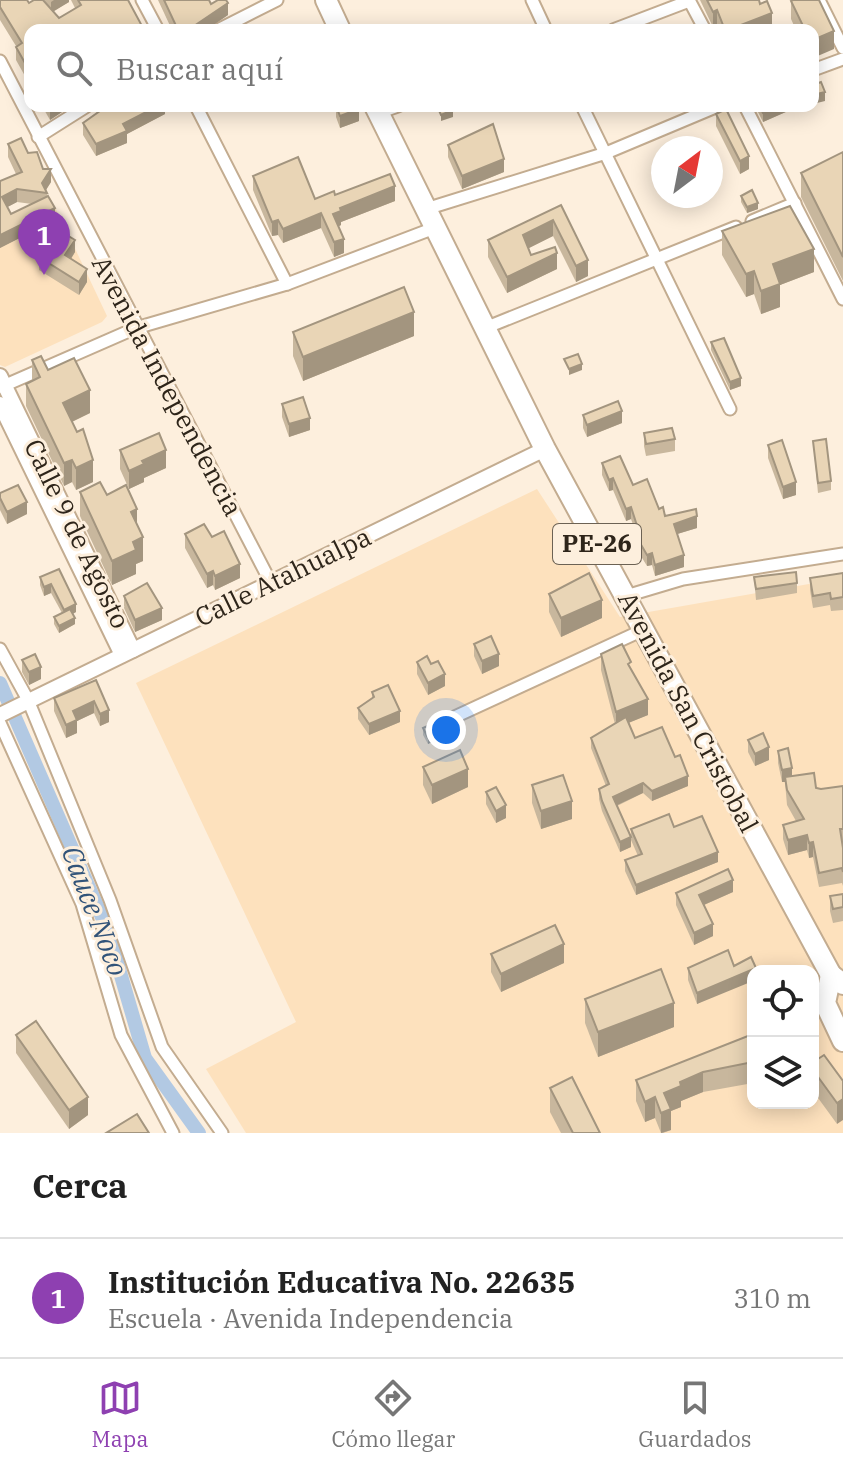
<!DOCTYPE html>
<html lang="es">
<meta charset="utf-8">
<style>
:root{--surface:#fff;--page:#f6f6f6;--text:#222;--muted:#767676;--line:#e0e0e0;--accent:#8e40b1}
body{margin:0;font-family:"IBM Plex Serif",serif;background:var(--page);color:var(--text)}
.controls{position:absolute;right:24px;bottom:24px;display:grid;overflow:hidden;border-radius:16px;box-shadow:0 4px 20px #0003}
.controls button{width:72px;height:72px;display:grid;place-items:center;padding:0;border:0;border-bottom:2px solid var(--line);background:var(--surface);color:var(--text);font:40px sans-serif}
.compass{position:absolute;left:651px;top:136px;width:72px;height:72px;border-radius:50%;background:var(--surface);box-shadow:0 4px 20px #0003;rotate:32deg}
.you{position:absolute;left:446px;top:730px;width:28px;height:28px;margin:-20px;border:6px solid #fff;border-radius:50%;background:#1a73e8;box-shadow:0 0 0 12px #1a73e833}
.badge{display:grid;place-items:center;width:52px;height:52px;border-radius:50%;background:var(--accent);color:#fff;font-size:26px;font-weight:700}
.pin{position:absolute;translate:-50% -66px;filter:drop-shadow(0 2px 4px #0008)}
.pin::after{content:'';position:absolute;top:42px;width:28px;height:24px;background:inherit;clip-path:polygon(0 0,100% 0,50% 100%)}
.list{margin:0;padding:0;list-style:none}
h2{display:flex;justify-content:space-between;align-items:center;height:104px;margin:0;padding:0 32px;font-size:34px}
h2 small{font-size:26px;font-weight:400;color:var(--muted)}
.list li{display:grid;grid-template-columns:52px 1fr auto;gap:24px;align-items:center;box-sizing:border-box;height:120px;padding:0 32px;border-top:2px solid var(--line)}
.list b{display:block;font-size:30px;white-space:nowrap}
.list p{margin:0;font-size:26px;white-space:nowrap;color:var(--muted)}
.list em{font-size:26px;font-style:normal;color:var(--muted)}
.icon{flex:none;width:44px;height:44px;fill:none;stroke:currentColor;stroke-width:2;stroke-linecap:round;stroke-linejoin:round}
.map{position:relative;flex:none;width:843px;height:1133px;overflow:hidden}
.search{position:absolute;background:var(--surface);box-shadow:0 4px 20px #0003;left:24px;right:24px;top:24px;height:88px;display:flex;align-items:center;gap:20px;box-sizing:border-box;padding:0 28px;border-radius:16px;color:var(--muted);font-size:30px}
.sheet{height:224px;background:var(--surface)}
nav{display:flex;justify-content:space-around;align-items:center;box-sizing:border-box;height:112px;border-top:2px solid var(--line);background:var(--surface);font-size:22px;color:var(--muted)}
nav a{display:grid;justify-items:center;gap:4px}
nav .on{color:var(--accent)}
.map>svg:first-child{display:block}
</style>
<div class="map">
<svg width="843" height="1133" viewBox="0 0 843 1133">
<rect width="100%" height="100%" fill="#fdefdd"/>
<g fill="#fde1bd" fill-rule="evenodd">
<polygon points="50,197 63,224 62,228 70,238 107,316 102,322 5,367 0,365 0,222"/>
<path d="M537,489l83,128 223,-39v555h-597l-40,-64 90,-47 -160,-339zM753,971h60v132h-60z"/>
</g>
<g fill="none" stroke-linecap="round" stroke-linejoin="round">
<polyline stroke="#b2c9e3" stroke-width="14" points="0,683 108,931 145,1058 199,1133"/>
<g stroke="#c3ac90" stroke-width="15">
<g id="street">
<polyline points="142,0 158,30"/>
<polyline points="532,0 546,30"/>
<polyline points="689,0 705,30"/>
<polyline points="819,0 843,48"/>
<polyline points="218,30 277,0"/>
<polyline points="613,30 689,1"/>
<polyline points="0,61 271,583"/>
<polyline points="813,70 843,59"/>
<polyline points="196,106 287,284"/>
<polyline points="582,106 730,409"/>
<polyline points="745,106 843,299"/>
<polyline points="378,113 398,106"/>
<polyline points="38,137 87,106"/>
<polyline points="426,209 606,153 718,106"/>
<polyline points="752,221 795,203"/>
<polyline points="485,328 736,227"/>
<polyline points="1,387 136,328 287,284 437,227"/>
<polyline points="626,596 683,579 843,554"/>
<polyline points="0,649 28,700 110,900 162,1047 222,1133"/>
<polyline points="448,720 643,630"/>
<polyline points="0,723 82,904 121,1035 173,1133"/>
</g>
</g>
<g stroke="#c3ac90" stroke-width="18">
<g id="secondary">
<polyline points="0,376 133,650"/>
<polyline points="0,404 122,655"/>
<polyline points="0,715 545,449"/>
</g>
</g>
<g stroke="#c3ac90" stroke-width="24">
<g id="highway">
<polyline points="326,0 340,30"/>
<polyline points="375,106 545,449 831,975"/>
<polyline points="843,984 831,975 825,1003 843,1041"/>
</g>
</g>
<use href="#street" stroke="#fff" stroke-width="11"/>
<use href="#secondary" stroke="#fff" stroke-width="14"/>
<use href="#highway" stroke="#fff" stroke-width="20"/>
</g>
<g fill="#c8b79d" fill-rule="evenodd">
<polygon points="0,0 29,3 46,3 44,0 69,0 69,2 53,11 59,18 75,8 71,0 128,0 142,30 30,30 30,85 16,60 16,46 0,20"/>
<polygon points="158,0 209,0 211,4 228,15 206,30 172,30"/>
<polygon points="700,0 759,0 772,28 766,30 718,30 717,25 713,27"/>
<polygon points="791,1 834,49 813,30 796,30 791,19"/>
<polygon points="42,106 71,106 50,120"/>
<polygon points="336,106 359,121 340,128 336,117"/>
<polygon points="757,106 807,106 788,111 763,122 757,110"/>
<polygon points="165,109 165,114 127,134 127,143 96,156 83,135 83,123"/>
<polygon points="716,114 749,169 740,174 716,126"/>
<path d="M8,144l20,9 15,16 8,13 -5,8 9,30 -7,4 27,28 -4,7 16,23 -8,13 -40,-25v-13l6,-9 -4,-3v-12l4,-8 -45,23v-67l16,-7 -8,-17zM17,202l15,2 -21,10 -4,-7z"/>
<polygon points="448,145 504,172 462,189 448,157"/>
<polygon points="843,152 843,281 801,197 801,173"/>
<polygon points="253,176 315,199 335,195 395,201 341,222 341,225 338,227 344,253 334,257 321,228 283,243 278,235 272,236 253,190"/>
<polygon points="741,196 758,209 747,213 741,202"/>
<polygon points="561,205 588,276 576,282 553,236 529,248 531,255 557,269 507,293 488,257 488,240"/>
<polygon points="722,231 814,272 780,285 780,307 761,314 754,294 746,297 722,255"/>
<polygon points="293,332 414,336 303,381 293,356"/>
<polygon points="711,342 741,386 730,390 711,350"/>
<polygon points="32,360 48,370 90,413 72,422 93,482 76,490 72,482 64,486 26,406 26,384 32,381"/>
<polygon points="282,404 310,430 289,437 282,417"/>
<polygon points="583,415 622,423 587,437 583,428"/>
<polygon points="644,433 675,439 675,451 646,456 644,446"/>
<polygon points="813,441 831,481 831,490 818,493"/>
<polygon points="768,445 796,495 783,499 768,458"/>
<polygon points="120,450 166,468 144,478 144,482 129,489 120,469"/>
<polygon points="602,463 633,485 665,516 697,528 677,534 684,567 655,576 652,565 647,566 636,548 637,536 631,519 626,521 613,490 609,491 602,475"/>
<polygon points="80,492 107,495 137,525 143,561 136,564 136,574 112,585 80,516"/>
<polygon points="0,493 27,514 7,524 0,510"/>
<polygon points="185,534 212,537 240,578 215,590 213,585 207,588 185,548"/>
<polygon points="59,569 76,612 73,614 75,624 59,633 54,624 54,617 62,613 51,593 44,596 40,585 40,577"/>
<polygon points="843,573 843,610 831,611 830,605 813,608 810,590 810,578"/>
<polygon points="754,577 797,583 797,593 756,600"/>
<polygon points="549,594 602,618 561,637 549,612"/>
<polygon points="124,596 162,620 135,632 124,608"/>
<polygon points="474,644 499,666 482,674 474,656"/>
<polygon points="601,654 631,669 648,715 628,723 635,738 688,786 652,801 643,793 617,806 631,847 620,852 602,811 599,799 599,789 606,786 591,748 591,738 615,724 601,670"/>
<polygon points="22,660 41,679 29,685 22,672"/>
<polygon points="417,662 445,686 428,695 417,674"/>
<polygon points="96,680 109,722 100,726 94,713 77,721 77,733 66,738 54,711 54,698"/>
<polygon points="372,692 400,722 369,735 358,719 358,708 372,698"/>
<polygon points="423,728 440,738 428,744 423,735"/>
<polygon points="748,740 769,760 755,766 748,752"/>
<polygon points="778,751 792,776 821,789 843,786 843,886 842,883 819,887 813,857 809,858 807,850 788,855 783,839 783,825 796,821 787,805 785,782 782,782 778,763"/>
<polygon points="423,767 468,787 432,804 423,785"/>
<polygon points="532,785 572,819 541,829 532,803"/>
<polygon points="486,792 506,818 496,823 486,804"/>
<polygon points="674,827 718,862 636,895 625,871 625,860 638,856 631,840 631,829"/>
<polygon points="733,892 704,905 713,936 694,945 676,905 676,893"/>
<polygon points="843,894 843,921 833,923 830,911 830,896"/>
<polygon points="491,954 564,963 501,992 491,972"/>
<polygon points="734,966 756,971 697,1004 688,980 688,968"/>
<polygon points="585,999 674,1027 598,1057 585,1023"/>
<polygon points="753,1034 753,1083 703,1092 681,1101 681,1107 671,1111 671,1130 663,1133 661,1133 655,1118 645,1122 636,1101 636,1080"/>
<polygon points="16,1035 88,1115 69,1129 16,1053"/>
<polygon points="813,1052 818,1059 843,1081 837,1124 813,1091"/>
<polygon points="550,1088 600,1133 561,1133 550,1112"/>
</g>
<g fill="#a3957f">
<polygon points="54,0 69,0 69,2 51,13 51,2"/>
<polygon points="228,3 228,15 206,30 188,30"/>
<polygon points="717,10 717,25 713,27 713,12"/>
<polygon points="772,13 772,28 766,30 728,30"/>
<polygon points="834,31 834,49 813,58 813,40"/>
<polygon points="825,92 825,101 813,104 813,95"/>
<polygon points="50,106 71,106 50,120"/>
<polygon points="158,106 171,106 165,109 165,114 127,134 127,143 96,156 96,144 123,124"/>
<polygon points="779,106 807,106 788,111 763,122 763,113"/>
<polygon points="359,109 359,121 340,128 340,116"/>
<polygon points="453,110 453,117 441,121 441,115"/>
<polygon points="749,156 749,169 740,174 740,161"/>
<polygon points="504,159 504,172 462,189 462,176"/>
<polygon points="51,169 51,182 44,193 42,183"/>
<polygon points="395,186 395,201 341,222 341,225 333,229 333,214 340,208"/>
<polygon points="17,189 17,202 2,210 2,197"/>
<polygon points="758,203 758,209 747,213 747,207"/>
<polygon points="55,208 55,220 0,248 0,235"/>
<polygon points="321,213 321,228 283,243 283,229"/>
<polygon points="278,220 278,235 272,236 272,222"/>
<polygon points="553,220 553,236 523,251 523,235"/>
<polygon points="344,239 344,253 334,257 334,242"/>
<polygon points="75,240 75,252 65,268 65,255"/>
<polygon points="814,249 814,272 780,285 780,307 761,314 761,291 773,264"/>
<polygon points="557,253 557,269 507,293 507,277"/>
<polygon points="588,260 588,276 576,282 576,266"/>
<polygon points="87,269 87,282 79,295 79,282"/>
<polygon points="754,271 754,294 746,297 746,274"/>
<polygon points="414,312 414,336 303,381 303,357"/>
<polygon points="582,364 582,370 569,375 569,369"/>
<polygon points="741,378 741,386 730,390 730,382"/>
<polygon points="90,390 90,413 63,426 63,403"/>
<polygon points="622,411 622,423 587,437 587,425"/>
<polygon points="310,418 310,430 289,437 289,424"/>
<polygon points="166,450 166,468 144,478 144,482 129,489 129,471 142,461"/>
<polygon points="72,460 72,482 64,486 64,463"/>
<polygon points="93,460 93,482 76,490 76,468"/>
<polygon points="613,478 613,490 609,491 609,480"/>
<polygon points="796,482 796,495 783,499 783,487"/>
<polygon points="27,502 27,514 7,524 7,512"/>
<polygon points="631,507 631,519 626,521 626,509"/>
<polygon points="137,509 137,533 131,512"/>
<polygon points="697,516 697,528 674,535 674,524"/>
<polygon points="143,537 143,561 136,564 136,574 112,585 112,561 133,542"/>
<polygon points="652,553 652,565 647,566 647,555"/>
<polygon points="684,555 684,567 655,576 655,565"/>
<polygon points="240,564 240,578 215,590 215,576"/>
<polygon points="213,571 213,585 207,588 207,574"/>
<polygon points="51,584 51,593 44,596 44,587"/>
<polygon points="602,600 602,618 561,637 561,618"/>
<polygon points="76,604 76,612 64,618 64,610"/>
<polygon points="162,608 162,620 135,632 135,620"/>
<polygon points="75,618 75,624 59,633 59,626"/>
<polygon points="499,654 499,666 482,674 482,661"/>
<polygon points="41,667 41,679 29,685 29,672"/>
<polygon points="445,674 445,686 428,695 428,683"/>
<polygon points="648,699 648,715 616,728 616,712"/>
<polygon points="94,701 94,713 77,721 77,733 66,738 66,725 73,711"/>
<polygon points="109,710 109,722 100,726 100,714"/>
<polygon points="400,711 400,722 369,735 369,724"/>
<polygon points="440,732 440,738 428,744 428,738"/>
<polygon points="769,747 769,760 755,766 755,754"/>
<polygon points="792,768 792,780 785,777 785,782 782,782 782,770"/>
<polygon points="468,769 468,787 432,804 432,785"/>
<polygon points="688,776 688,786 652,801 652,791"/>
<polygon points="643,783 643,793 613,807 613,797"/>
<polygon points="572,801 572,819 541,829 541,811"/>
<polygon points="506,805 506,818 496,823 496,811"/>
<polygon points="807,835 807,850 788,855 788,840"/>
<polygon points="631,837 631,847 620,852 620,842"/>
<polygon points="813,842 813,857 809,858 809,843"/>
<polygon points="718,852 718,862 636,895 636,885"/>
<polygon points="733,880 733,892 699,907 699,895"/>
<polygon points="713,924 713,936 694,945 694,933"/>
<polygon points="564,944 564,963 501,992 501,974"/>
<polygon points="756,968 756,971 753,971 753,981 697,1004 697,993"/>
<polygon points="674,1003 674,1027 598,1057 598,1032"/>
<polygon points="703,1072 703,1092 681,1101 681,1107 671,1111 671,1130 661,1133 661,1113 664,1093 680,1082"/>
<polygon points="88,1097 88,1115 69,1129 69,1110"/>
<polygon points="655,1097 655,1118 645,1122 645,1102"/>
<polygon points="843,1099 843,1120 837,1124 837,1103"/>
</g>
<g fill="#e9d5b6" stroke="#a3957f" stroke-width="2">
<polygon points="0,0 27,0 29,3 34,0 43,0 59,18 81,5 78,0 128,0 142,26 135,30 30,30 30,72 16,47 22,43 0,7"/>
<polygon points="164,0 209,0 211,4 218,0 226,0 228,3 188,30 178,30"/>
<polygon points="707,0 759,0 760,4 767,1 772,13 728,30 725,30 717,10 713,12"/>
<polygon points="793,0 819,0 834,31 813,40 813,30 805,30 791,1"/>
<polygon points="821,82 825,92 813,95 813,85"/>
<polygon points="107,106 158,106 123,124 127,131 96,144 83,123"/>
<polygon points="336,106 358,106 359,109 340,116"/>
<polygon points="437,106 451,106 453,110 441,115"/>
<polygon points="759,106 779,106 763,113"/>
<polygon points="726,109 749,156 740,161 716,114"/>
<polygon points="493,124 504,159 462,176 448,145"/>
<polygon points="21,138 28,153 37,152 43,169 51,169 42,183 47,193 17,189 2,197 11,214 48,196 55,208 0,235 0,181 22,172 8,144"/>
<polygon points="843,152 843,257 801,173"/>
<polygon points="298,157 315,199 334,191 335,195 390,174 395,186 340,208 341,211 333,214 344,239 334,242 321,213 283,229 278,220 272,222 253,176"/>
<polygon points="752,190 758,203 747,207 741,196"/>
<polygon points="561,205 588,260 576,266 553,220 523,235 531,255 555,247 557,253 507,277 488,240"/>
<polygon points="790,206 814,249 773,264 780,284 761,291 754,271 746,274 722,231"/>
<polygon points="47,223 75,240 65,255 87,269 79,282 39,257 51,239 41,233"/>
<polygon points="404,287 414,312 303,357 293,332"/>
<polygon points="724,338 741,378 730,382 711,342"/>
<polygon points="578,354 582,364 569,369 564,359"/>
<polygon points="41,356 48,370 74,358 90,390 63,403 77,432 83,429 93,460 76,468 72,460 64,463 26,384 40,377 32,360"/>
<polygon points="303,397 310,418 289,424 282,404"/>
<polygon points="618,401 622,411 587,425 583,415"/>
<polygon points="672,428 675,439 646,444 644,433"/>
<polygon points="159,433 166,450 142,461 144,464 129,471 120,450"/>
<polygon points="826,439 831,481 818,483 813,441"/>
<polygon points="782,440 796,482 783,487 768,445"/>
<polygon points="620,456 633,485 647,479 659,509 663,507 665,516 696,509 697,516 674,524 684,555 655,565 652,553 647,555 636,536 640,535 631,507 626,509 613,478 609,480 602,463"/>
<polygon points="100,482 107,495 126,485 137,509 131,512 143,537 133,542 136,550 112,561 80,492"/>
<polygon points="18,485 27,502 7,512 0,498 0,493"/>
<polygon points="204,524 212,537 224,531 240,564 215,576 213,571 207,574 185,534"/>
<polygon points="59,569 76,604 64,610 51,584 44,587 40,577"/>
<polygon points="796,572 797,583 756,589 754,577"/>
<polygon points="589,573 602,600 561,618 549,594"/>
<polygon points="843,573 843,597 831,599 830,593 813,596 810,578"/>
<polygon points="147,583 162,608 135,620 124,596"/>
<polygon points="70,609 75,618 59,626 54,617"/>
<polygon points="491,636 499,654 482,661 474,644"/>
<polygon points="622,644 631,662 628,664 648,699 616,712 601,654"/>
<polygon points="35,654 41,667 29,672 22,660"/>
<polygon points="427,656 431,664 438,661 445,674 428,683 417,662"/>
<polygon points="96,680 109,710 100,714 94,701 73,711 77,720 66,725 54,698"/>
<polygon points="388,685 400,711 369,724 358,708 374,697 372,692"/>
<polygon points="626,717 635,738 662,727 675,757 680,755 688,776 652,791 643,783 613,797 631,837 620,842 602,801 599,789 609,784 591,738"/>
<polygon points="436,722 440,732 428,738 423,728"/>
<polygon points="763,733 769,747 755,754 748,740"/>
<polygon points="788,748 792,768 782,770 778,751"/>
<polygon points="460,750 468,769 432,785 423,767"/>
<polygon points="814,773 816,788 821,789 843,786 843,829 840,829 843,848 843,872 842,868 819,873 813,842 809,843 807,835 788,840 783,825 804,819 787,790 785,777"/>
<polygon points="563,775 572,801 541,811 532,785"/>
<polygon points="496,787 506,805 496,811 486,792"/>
<polygon points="669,814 674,827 702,816 718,852 636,885 625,860 642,854 631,829"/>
<polygon points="728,869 733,880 699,895 713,924 694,933 676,893"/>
<polygon points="843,894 843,907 833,909 830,896"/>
<polygon points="555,925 564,944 501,974 491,954"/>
<polygon points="728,950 734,966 751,957 756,968 697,993 688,968"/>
<polygon points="661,969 674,1003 598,1032 585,999"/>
<polygon points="36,1021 88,1097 69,1110 16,1035"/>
<polygon points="753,1034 753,1062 703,1072 680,1082 681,1086 664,1093 671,1109 661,1113 655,1097 645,1102 636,1080"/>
<polygon points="813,1052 818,1059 824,1055 843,1081 843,1099 837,1103 813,1070"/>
<polygon points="572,1077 600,1133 573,1133 550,1088"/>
<polygon points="137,1114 149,1133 106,1133"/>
</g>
<g text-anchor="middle" stroke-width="6" stroke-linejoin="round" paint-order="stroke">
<rect fill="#fdefdd" stroke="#6c6254" stroke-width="2" x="553" y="524" width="88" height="40" rx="6"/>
<g font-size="24" font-weight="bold" fill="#2e251a">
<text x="597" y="552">PE-26</text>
</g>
<g font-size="26" fill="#2e251a" stroke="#fdefdd">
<text transform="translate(167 386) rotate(62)" y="9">Avenida Independencia</text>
<text transform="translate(77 534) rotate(64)" y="9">Calle 9 de Agosto</text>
<text transform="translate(283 577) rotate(-26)" y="9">Calle Atahualpa</text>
<text transform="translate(688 712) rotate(62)" y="9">Avenida San Cristobal</text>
</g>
<g font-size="28" font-style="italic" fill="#315379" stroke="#fdefdd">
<text transform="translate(95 911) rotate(69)" y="10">Cauce Noco</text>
</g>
</g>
</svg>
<div class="controls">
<button><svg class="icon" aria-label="locate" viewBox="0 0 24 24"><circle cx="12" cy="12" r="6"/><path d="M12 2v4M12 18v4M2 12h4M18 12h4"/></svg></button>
<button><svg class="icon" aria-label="layers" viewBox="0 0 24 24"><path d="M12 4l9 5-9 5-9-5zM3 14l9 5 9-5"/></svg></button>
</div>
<svg class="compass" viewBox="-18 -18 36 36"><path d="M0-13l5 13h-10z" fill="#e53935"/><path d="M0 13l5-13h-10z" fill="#767676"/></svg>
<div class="you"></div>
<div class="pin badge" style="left:44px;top:275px">1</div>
<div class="search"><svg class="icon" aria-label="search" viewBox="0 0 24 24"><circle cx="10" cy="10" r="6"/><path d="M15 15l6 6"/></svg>Buscar aquí</div>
</div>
<section class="sheet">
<h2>Cerca<small></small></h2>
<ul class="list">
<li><span class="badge">1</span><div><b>Institución Educativa No. 22635</b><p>Escuela · Avenida Independencia</p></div><em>310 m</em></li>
</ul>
</section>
<nav>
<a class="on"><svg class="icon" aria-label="map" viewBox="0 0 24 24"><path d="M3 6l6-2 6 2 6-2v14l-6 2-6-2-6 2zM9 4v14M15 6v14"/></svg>Mapa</a>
<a><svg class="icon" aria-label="directions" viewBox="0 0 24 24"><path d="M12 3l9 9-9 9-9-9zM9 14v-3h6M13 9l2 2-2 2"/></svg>Cómo llegar</a>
<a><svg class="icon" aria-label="saved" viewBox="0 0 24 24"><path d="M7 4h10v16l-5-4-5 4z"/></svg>Guardados</a>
</nav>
